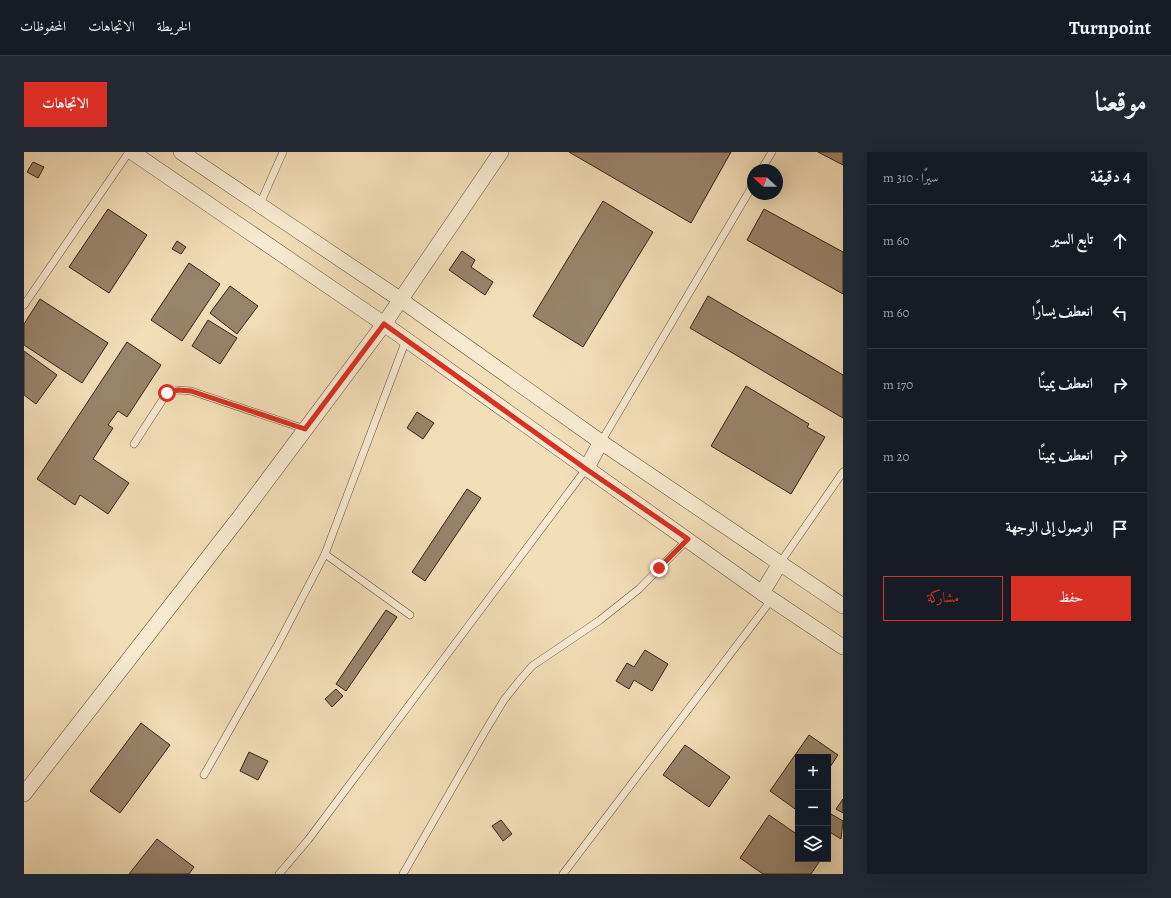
<!DOCTYPE html>
<html lang="ar">
<meta charset="utf-8">
<style>
:root{--surface:#171b24;--page:#242831;--text:#f1f3f6;--muted:#9ea1a6;--line:#363941;--accent:#d93025}
body{margin:0;font-family:Alegreya,Amiri,serif;background:var(--page);color:var(--text);direction:rtl}
.controls{position:absolute;right:12px;bottom:12px;display:grid;overflow:hidden;border-radius:0px;box-shadow:0 4px 16px #0002}
.controls button{width:36px;height:36px;display:grid;place-items:center;padding:0;border:0;border-bottom:1px solid var(--line);background:var(--surface);color:var(--text);font:20px sans-serif}
.compass{position:absolute;left:723px;top:12px;width:36px;height:36px;border-radius:50%;background:var(--surface);box-shadow:0 4px 16px #0002;rotate:291deg}
.stop{position:absolute;width:12px;height:12px;margin:-9px;border:3px solid #d93025;border-radius:50%;background:#fff}
.stop.end{background:#d93025;border-color:#fff;box-shadow:0 1px 4px #0008}
.list{margin:0;padding:0;list-style:none}
h2{display:flex;justify-content:space-between;align-items:center;height:52px;margin:0;padding:0 16px;font-size:17px}
h2 small{font-size:13px;font-weight:400;color:var(--muted)}
.list li{display:grid;grid-template-columns:26px 1fr auto;gap:12px;align-items:center;box-sizing:border-box;height:72px;padding:0 16px;border-top:1px solid var(--line)}
.list b{display:block;font-size:15px;white-space:nowrap}
.list em{font-size:13px;font-style:normal;color:var(--muted)}
.actions{display:flex;gap:8px;padding:12px 16px}
.actions a{flex:1;padding:9px 0;border:1px solid var(--accent);border-radius:0px;text-align:center;font-size:14px;color:var(--accent)}
.actions .main{background:var(--accent);color:#fff}
.icon{flex:none;width:22px;height:22px;fill:none;stroke:currentColor;stroke-width:2;stroke-linecap:round;stroke-linejoin:round}
.map{position:relative;flex:none;width:819px;height:722px;overflow:hidden;direction:ltr;border-radius:0px}
header{display:flex;align-items:center;gap:24px;box-sizing:border-box;height:56px;padding:0 20px;background:var(--surface);border-bottom:1px solid var(--line)}
header strong{font-size:19px}
nav{display:flex;gap:22px;margin-inline-start:auto;font-size:14px}
.intro{display:flex;align-items:center;justify-content:space-between;box-sizing:border-box;height:96px;padding:0 24px}
h1{margin:0;font-size:28px}
.button{padding:10px 18px;border-radius:0px;background:var(--accent);color:#fff;font-size:14px;font-weight:700}
main{display:flex;gap:24px;padding:0 24px}
aside{flex:1;background:var(--surface);border-radius:0px;box-shadow:0 4px 16px #0002}
.map>svg:first-child{display:block}
</style>
<header>
<strong>Turnpoint</strong>
<nav><a>الخريطة</a><a>الاتجاهات</a><a>المحفوظات</a></nav>
</header>
<div class="intro"><h1>موقعنا</h1><a class="button">الاتجاهات</a></div>
<main>
<aside>
<h2>4 دقيقة<small>سيرًا · 310 m</small></h2>
<ul class="list">
<li><svg class="icon" aria-label="ahead" viewBox="0 0 24 24"><path d="M12 20V5M6 11l6-6 6 6"/></svg><div><b>تابع السير</b></div><em>60 m</em></li>
<li><svg class="icon" aria-label="left" viewBox="0 0 24 24"><path d="M17 20v-9H6M10 6l-5 5 5 5"/></svg><div><b>انعطف يسارًا</b></div><em>60 m</em></li>
<li><svg class="icon" aria-label="right" viewBox="0 0 24 24"><path d="M7 20v-9h11M14 6l5 5-5 5"/></svg><div><b>انعطف يمينًا</b></div><em>170 m</em></li>
<li><svg class="icon" aria-label="right" viewBox="0 0 24 24"><path d="M7 20v-9h11M14 6l5 5-5 5"/></svg><div><b>انعطف يمينًا</b></div><em>20 m</em></li>
<li><svg class="icon" aria-label="arrive" viewBox="0 0 24 24"><path d="M6 21V4h12l-3 4 3 4H6"/></svg><div><b>الوصول إلى الوجهة</b></div></li>
</ul>
<div class="actions"><a class="main">حفظ</a><a>مشاركة</a></div>
</aside>
<div class="map">
<svg width="819" height="722" viewBox="0 0 819 722">
<rect width="100%" height="100%" fill="#f2deb7"/>
<filter id="stains"><feTurbulence type="fractalNoise" baseFrequency=".005" numOctaves="4"/><feColorMatrix values="0 0 0 0 .2 0 0 0 0 .09 0 0 0 0 .02 0 0 0 .5 -.17"/></filter>
<radialGradient id="worn" r=".72"><stop offset=".6" stop-color="#630" stop-opacity="0"/><stop offset="1" stop-color="#630" stop-opacity=".3"/></radialGradient>
<g fill="#98846a" stroke="#372216">
<polygon points="545,0 707,0 667,71"/>
<polygon points="794,0 819,0 819,13"/>
<polygon points="9,10 20,15 14,26 3,20"/>
<polygon points="579,49 629,80 559,195 509,164"/>
<polygon points="84,57 123,83 85,141 45,115"/>
<polygon points="740,57 819,100 819,142 723,88"/>
<polygon points="153,89 162,95 157,102 148,97"/>
<polygon points="438,99 451,108 447,115 469,130 461,143 425,118"/>
<polygon points="165,111 196,132 158,189 127,168"/>
<polygon points="206,134 234,154 213,182 186,161"/>
<polygon points="684,144 819,223 819,266 666,176"/>
<polygon points="16,147 84,191 58,231 0,193 0,172"/>
<polygon points="184,168 213,186 196,212 168,194"/>
<polygon points="103,190 137,213 103,265 94,259 84,273 89,276 69,307 105,331 84,362 56,343 51,353 13,327"/>
<polygon points="0,199 33,223 12,252 0,243"/>
<polygon points="722,234 785,272 783,275 801,285 767,342 687,294"/>
<polygon points="393,260 410,271 399,287 383,276"/>
<polygon points="443,337 457,346 401,429 388,420"/>
<polygon points="362,458 373,465 322,539 312,532"/>
<polygon points="621,498 644,512 628,539 610,528 605,537 592,529 603,511 610,515"/>
<polygon points="312,537 319,544 308,555 301,547"/>
<polygon points="117,571 146,593 96,661 66,639"/>
<polygon points="785,583 814,603 804,618 804,605 774,605 774,659 746,639"/>
<polygon points="661,593 706,625 685,655 639,623"/>
<polygon points="225,600 244,609 234,628 216,619"/>
<polygon points="819,647 819,661 812,657"/>
<polygon points="807,662 819,669 817,687 804,679 804,668"/>
<polygon points="745,663 774,683 774,707 797,707 787,722 739,722 716,706"/>
<polygon points="477,668 488,682 479,689 468,674"/>
<polygon points="133,687 170,715 165,722 105,722"/>
</g>
<g fill="none" stroke-linecap="round" stroke-linejoin="round">
<g stroke="#66513e" stroke-width="8">
<g id="service">
<polyline points="737,18 748,0"/>
<polyline points="236,52 259,0"/>
<polyline points="0,153 105,0"/>
<polyline points="577,290 729,33"/>
<polyline points="110,292 143,241 154,238 167,239 281,277"/>
<polyline points="301,402 386,463"/>
<polyline points="756,411 819,320"/>
<polyline points="180,623 252,496 301,402 382,188"/>
<polyline points="255,722 284,688 562,317"/>
<polyline points="379,722 460,581 480,548 495,529 508,514 576,468 615,437 664,387"/>
<polyline points="539,722 748,447"/>
</g>
</g>
<g stroke="#66513e" stroke-width="16">
<g id="minor">
<polyline points="108,0 360,172 738,441 819,495"/>
<polyline points="157,0 377,148 577,290 819,454"/>
<polyline points="562,317 577,290"/>
<polyline points="738,441 756,411"/>
<polyline points="0,642 218,362 360,172 477,0"/>
</g>
</g>
<use href="#service" stroke="#f7ead0" stroke-width="7"/>
<use href="#minor" stroke="#f7ead0" stroke-width="15"/>
</g>
<g fill="none" stroke-linecap="round" stroke-linejoin="round">
<polyline stroke="#d93025" stroke-width="5" points="143,241 154,238 167,239 281,277 360,172 562,317 664,387 635,416"/>
</g>
<rect width="100%" height="100%" filter="url(#stains)"/>
<rect width="100%" height="100%" fill="url(#worn)"/>
</svg>
<div class="controls">
<button>+</button>
<button>−</button>
<button><svg class="icon" aria-label="layers" viewBox="0 0 24 24"><path d="M12 4l9 5-9 5-9-5zM3 14l9 5 9-5"/></svg></button>
</div>
<svg class="compass" viewBox="-18 -18 36 36"><path d="M0-13l5 13h-10z" fill="#e53935"/><path d="M0 13l5-13h-10z" fill="#9ea1a6"/></svg>
<div class="stop" style="left:143px;top:241px"></div>
<div class="stop end" style="left:635px;top:416px"></div>
</div>
</main>
